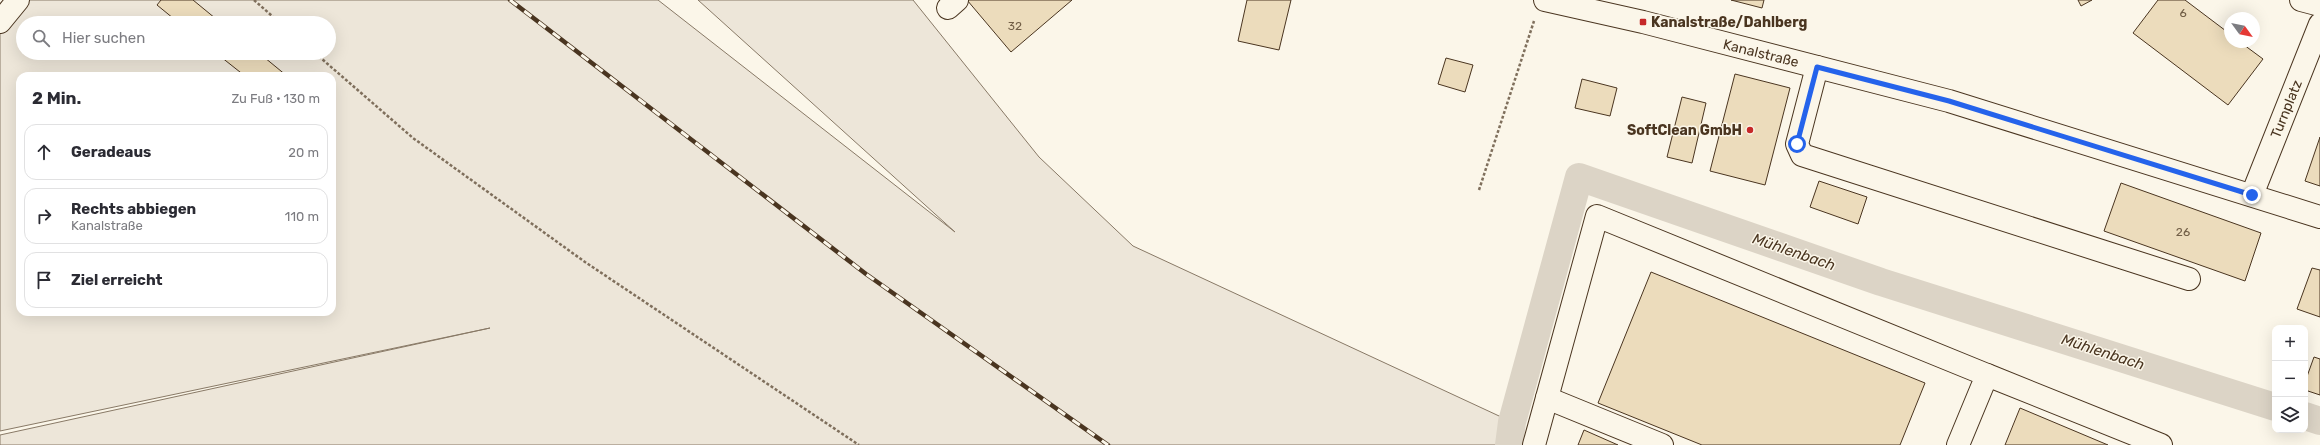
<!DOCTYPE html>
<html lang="de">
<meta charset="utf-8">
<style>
:root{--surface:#fff;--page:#f7f7f7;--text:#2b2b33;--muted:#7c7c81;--line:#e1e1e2}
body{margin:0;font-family:Rubik,sans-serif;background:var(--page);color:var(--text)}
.controls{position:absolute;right:12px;bottom:12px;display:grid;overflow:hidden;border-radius:8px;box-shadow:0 4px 16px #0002}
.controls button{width:36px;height:36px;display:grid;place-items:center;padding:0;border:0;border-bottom:1px solid var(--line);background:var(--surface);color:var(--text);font:20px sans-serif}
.compass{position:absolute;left:2224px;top:12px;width:36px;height:36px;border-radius:50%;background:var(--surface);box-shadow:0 4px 16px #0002;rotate:123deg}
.stop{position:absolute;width:12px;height:12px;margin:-9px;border:3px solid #2563eb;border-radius:50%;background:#fff}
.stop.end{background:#2563eb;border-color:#fff;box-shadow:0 1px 4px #0008}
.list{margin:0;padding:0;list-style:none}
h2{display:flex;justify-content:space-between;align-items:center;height:52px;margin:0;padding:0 16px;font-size:17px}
h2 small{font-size:13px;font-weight:400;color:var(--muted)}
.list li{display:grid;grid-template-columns:26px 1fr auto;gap:12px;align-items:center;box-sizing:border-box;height:56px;margin:0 8px 8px;padding:0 8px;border:1px solid var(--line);border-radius:12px}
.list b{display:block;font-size:15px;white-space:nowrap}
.list p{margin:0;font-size:13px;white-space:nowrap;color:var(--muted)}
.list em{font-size:13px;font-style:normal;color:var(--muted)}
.icon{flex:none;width:22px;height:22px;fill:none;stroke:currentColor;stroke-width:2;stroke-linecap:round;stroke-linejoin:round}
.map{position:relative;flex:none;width:2320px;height:445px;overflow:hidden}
.search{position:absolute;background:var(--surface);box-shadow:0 4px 16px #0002;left:16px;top:16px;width:320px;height:44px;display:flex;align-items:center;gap:10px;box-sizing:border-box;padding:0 14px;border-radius:22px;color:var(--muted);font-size:15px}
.panel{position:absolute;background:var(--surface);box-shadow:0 4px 16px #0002;left:16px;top:72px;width:320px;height:244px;border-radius:12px}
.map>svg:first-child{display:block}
</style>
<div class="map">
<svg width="2320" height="445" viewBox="0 0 2320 445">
<rect width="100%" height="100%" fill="#fbf6e9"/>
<path fill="#ede6d9" stroke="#887966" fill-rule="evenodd" d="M17,0h641l297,232 -257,-232h215l126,157 94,89 379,176 -3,23h-1509v-10l490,-107 -490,103v-409zM23,23h306v30h-306zM20,76h312v236h-312z"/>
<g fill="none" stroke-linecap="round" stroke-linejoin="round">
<g stroke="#dcd4c6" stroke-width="28">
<polyline points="2305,416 2320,421"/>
<polyline points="1509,445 1512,422 1579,177 1881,282 2275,407"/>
</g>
</g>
<g fill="#ecdcbc" stroke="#4a3520">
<polygon points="161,0 193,0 221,23 179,23 157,5"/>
<polygon points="967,0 1072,0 1011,52"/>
<polygon points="1247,0 1291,0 1279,50 1238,41"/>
<polygon points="1731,0 1764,0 1762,8"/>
<polygon points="2078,0 2092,0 2081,6"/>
<polygon points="2158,0 2185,0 2230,34 2230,42 2240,42 2263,59 2228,105 2133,33"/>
<polygon points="216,53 259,53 287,76 245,76"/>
<polygon points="1446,58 1473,65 1465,92 1438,84"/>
<polygon points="1735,74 1790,88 1765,185 1710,171"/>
<polygon points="1582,79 1617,88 1610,116 1575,108"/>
<polygon points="1682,97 1706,103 1692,163 1667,157"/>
<polygon points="2320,137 2320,186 2305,181"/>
<polygon points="1819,181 1867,197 1858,224 1810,207"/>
<polygon points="2121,183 2261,233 2245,281 2104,231"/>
<polygon points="2312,268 2320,270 2320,317 2297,309"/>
<polygon points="1651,272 1925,383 1900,445 1702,445 1598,403"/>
<polygon points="2314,357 2320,359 2320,395 2305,390 2305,382"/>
<polygon points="2020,408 2108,445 2005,445"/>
<polygon points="1584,430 1618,445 1578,445"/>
</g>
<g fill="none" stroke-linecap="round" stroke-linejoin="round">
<g stroke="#4a3520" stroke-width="24">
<g id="minor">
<polyline points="1545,0 1643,22 1949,101 2320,217"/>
<polyline points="2301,0 2320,5"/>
<polyline points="948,8 957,0"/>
<polyline points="0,22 18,0"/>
<polyline points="1817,67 1797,144 1802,155 2189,279"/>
<polyline points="2252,195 2320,24"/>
<polyline points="1987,375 2161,445"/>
<polyline points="1547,398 1662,445"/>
<polyline points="1534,445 1597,216 1987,375 1958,445"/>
</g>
</g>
<g stroke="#7f6f5c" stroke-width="2.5" stroke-dasharray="3 2" stroke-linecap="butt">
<polyline points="254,0 280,23"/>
<polyline points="315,53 413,138 585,262 859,445"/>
<polyline points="1479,190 1534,21"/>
</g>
<use href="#minor" stroke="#fbf6e9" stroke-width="22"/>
<g stroke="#4a3520" stroke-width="4.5">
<polyline id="rail" points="510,0 866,274 1108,445"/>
</g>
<use href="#rail" stroke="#fbf6e9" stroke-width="3" stroke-dasharray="9" stroke-linecap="butt"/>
</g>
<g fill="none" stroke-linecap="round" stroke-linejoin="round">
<polyline stroke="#2563eb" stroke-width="5" points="1797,144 1817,67 1949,101 2252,195"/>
</g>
<g fill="#c62828" stroke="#fbf6e9" stroke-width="1.5">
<rect x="1639" y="18" width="8" height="8" rx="2"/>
<circle cx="1750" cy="130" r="4"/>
</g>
<g text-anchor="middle" stroke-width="3" stroke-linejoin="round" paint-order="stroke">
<g font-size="12" fill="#725f47">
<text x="2183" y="17">6</text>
<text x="1015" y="30">32</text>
<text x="2183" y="236">26</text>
</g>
<g font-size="14" font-weight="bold" fill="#4a3520" stroke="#fbf6e9" text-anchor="start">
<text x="1651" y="27">Kanalstraße/Dahlberg</text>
<text x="1742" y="135" text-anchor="end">SoftClean GmbH</text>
</g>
<g font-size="14" fill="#4a3520" stroke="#fbf6e9">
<text transform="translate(1761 53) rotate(14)" y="5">Kanalstraße</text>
<text transform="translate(2286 109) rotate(-68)" y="5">Turnplatz</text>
</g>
<g font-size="15" font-style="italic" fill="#4a3520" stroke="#fbf6e9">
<text transform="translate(1794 252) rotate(19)" y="5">Mühlenbach</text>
<text transform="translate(2103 352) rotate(18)" y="5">Mühlenbach</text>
</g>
</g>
</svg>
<div class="controls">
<button>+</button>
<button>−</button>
<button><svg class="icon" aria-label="layers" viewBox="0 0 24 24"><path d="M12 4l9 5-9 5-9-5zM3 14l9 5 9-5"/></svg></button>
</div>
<svg class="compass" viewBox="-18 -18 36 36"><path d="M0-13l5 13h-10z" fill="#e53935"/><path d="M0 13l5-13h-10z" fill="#7c7c81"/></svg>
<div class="stop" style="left:1797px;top:144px"></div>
<div class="stop end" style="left:2252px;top:195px"></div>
<div class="search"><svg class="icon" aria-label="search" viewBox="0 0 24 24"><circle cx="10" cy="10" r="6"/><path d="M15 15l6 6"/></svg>Hier suchen</div>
<section class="panel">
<h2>2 Min.<small>Zu Fuß · 130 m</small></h2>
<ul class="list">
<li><svg class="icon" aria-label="ahead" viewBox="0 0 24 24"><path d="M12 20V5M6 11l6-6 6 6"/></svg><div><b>Geradeaus</b></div><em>20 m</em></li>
<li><svg class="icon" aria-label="right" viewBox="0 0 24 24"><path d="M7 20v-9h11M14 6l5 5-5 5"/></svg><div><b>Rechts abbiegen</b><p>Kanalstraße</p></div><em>110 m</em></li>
<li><svg class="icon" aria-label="arrive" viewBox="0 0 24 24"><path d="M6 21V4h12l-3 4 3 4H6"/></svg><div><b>Ziel erreicht</b></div></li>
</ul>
</section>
</div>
